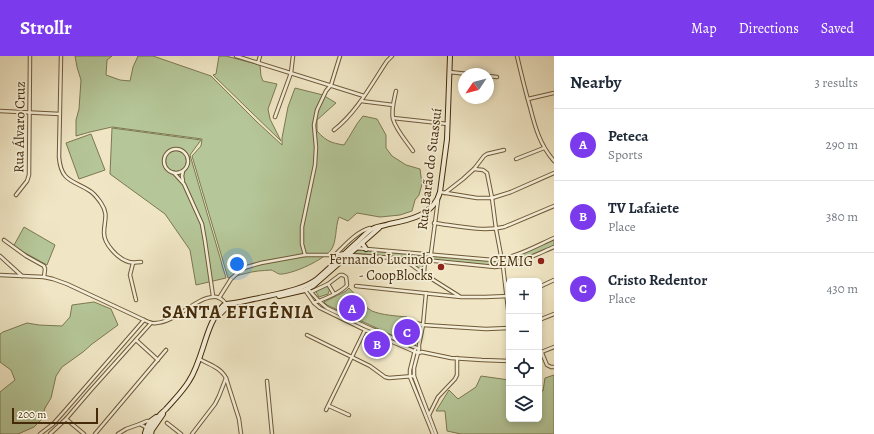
<!DOCTYPE html>
<meta charset="utf-8">
<style>
:root{--surface:#fff;--page:#f6f6f7;--text:#1f2937;--muted:#747a83;--line:#e0e1e3;--accent:#7c3aed}
body{margin:0;font-family:Alegreya,serif;background:var(--page);color:var(--text)}
.controls{position:absolute;right:12px;bottom:12px;display:grid;overflow:hidden;border-radius:6px;box-shadow:0 2px 6px #0003}
.controls button{width:36px;height:36px;display:grid;place-items:center;padding:0;border:0;border-bottom:1px solid var(--line);background:var(--surface);color:var(--text);font:20px sans-serif}
.compass{position:absolute;left:458px;top:12px;width:36px;height:36px;border-radius:50%;background:var(--surface);box-shadow:0 2px 6px #0003;rotate:235deg}
.scale{position:absolute;left:12px;bottom:10px;width:86px;box-sizing:border-box;padding-left:4px;border:2px solid #442a08;border-top:0;font-size:11px;line-height:14px;white-space:nowrap;color:#442a08;-webkit-text-stroke:3px #f5efd9;paint-order:stroke}
.you{position:absolute;left:237px;top:208px;width:14px;height:14px;margin:-10px;border:3px solid #fff;border-radius:50%;background:#1a73e8;box-shadow:0 0 0 6px #1a73e833}
.badge{display:grid;place-items:center;width:26px;height:26px;border-radius:50%;background:var(--accent);color:#fff;font-size:13px;font-weight:700}
.pin{position:absolute;translate:-50% -50%;border:2px solid #fff;box-shadow:0 1px 4px #0006}
.list{margin:0;padding:0;list-style:none}
h2{display:flex;justify-content:space-between;align-items:center;height:52px;margin:0;padding:0 16px;font-size:17px}
h2 small{font-size:13px;font-weight:400;color:var(--muted)}
.list li{display:grid;grid-template-columns:26px 1fr auto;gap:12px;align-items:center;box-sizing:border-box;height:72px;padding:0 16px;border-top:1px solid var(--line)}
.list b{display:block;font-size:15px;white-space:nowrap}
.list p{margin:0;font-size:13px;white-space:nowrap;color:var(--muted)}
.list em{font-size:13px;font-style:normal;color:var(--muted)}
.icon{flex:none;width:22px;height:22px;fill:none;stroke:currentColor;stroke-width:2;stroke-linecap:round;stroke-linejoin:round}
.map{position:relative;flex:none;width:554px;height:378px;overflow:hidden}
header{display:flex;align-items:center;gap:24px;box-sizing:border-box;height:56px;padding:0 20px;background:var(--accent);color:#fff}
header strong{font-size:19px}
nav{display:flex;gap:22px;margin-inline-start:auto;font-size:14px}
main{display:flex}
aside{flex:1;background:var(--surface)}
.map>svg:first-child{display:block}
</style>
<header>
<strong>Strollr</strong>
<nav><a>Map</a><a>Directions</a><a>Saved</a></nav>
</header>
<main>
<div class="map">
<svg width="554" height="378" viewBox="0 0 554 378">
<rect width="100%" height="100%" fill="#f0e6c5"/>
<filter id="stains"><feTurbulence type="fractalNoise" baseFrequency=".005" numOctaves="4"/><feColorMatrix values="0 0 0 0 .2 0 0 0 0 .09 0 0 0 0 .02 0 0 0 .5 -.17"/></filter>
<radialGradient id="worn" r=".72"><stop offset=".6" stop-color="#630" stop-opacity="0"/><stop offset="1" stop-color="#630" stop-opacity=".3"/></radialGradient>
<g fill="#b5c698" stroke="#7c7850">
<path d="M75,0h37l-5,4 -1,15 14,5 10,1 3,-14 5,-11h15l58,20 46,46 25,23v-7l6,-31 7,-19 28,7 13,8 -19,17v11c9,10 14,12 27,14 7,-10 11,-20 19,-29l14,3 9,16v13l6,8 14,9 14,4 2,15 -3,11 -4,5 -3,11 -12,4 -20,2 -23,-4 -9,8 -9,-4c-4,10 -2,25 -8,33 -8,10 -36,23 -49,24 -4,1 -7,-3 -11,-4 -4,0 -9,1 -13,1 -10,1 -20,5 -30,7l-36,-122 9,-10 1,-7 -90,-12 -22,5 -14,4v-16l3,-11 2,-29 -4,-13z"/>
<polygon points="219,0 226,0 260,9 261,20 263,25 277,28 268,53 270,63 281,85 213,19 216,18"/>
<polygon points="112,72 201,84 190,99 226,222 196,229 190,194 165,158 110,118"/>
<polygon points="91,78 105,114 79,123 66,87"/>
<polygon points="24,171 55,189 47,209 18,193 13,191"/>
<polygon points="554,183 554,190 517,205 503,209 503,204 516,201"/>
<polygon points="356,194 429,199 429,204 352,197"/>
<polygon points="431,200 500,204 501,209 486,210 430,205"/>
<polygon points="407,204 424,207 422,215"/>
<polygon points="324,230 327,230 330,233 328,238 319,241 315,234"/>
<path d="M349,232c7,7 15,19 23,23 9,4 25,5 35,6v5l13,5 -5,19 -88,-41 -3,-3 22,-11z"/>
<polygon points="94,246 111,253 118,269 92,288 83,296 62,311 56,320 51,342 45,352 42,363 34,371 18,378 0,378 0,336 15,324 11,314 0,306 0,278 3,276 27,267 39,269 62,270 70,261 72,249"/>
<polygon points="554,319 554,378 461,378 447,375 445,355 436,355 449,334 458,343 476,331 481,320 509,324 509,363 539,363 539,333 543,335 545,322"/>
</g>
<g fill="none" stroke-linecap="round" stroke-linejoin="round">
<g stroke="#6f5937" stroke-width="4.5">
<g id="minor">
<path d="M61,0l-2,101c2,25 14,23 31,34 5,3 8,8 11,12 8,12 3,17 3,30 0,11 14,26 25,29 4,1 8,0 12,0"/>
<polyline points="236,0 364,40"/>
<path d="M517,0c4,17 8,34 13,51 5,20 10,38 24,54"/>
<polyline points="258,7 260,0"/>
<polyline points="449,16 468,18"/>
<polyline points="488,20 497,21"/>
<path d="M396,35c-2,9 -5,19 -3,28 3,11 14,23 20,32"/>
<polyline points="528,43 554,37"/>
<polyline points="361,45 393,49"/>
<polyline points="0,55 60,58"/>
<polyline points="275,61 291,17 293,0"/>
<polyline points="393,62 448,68"/>
<path d="M334,74c23,-18 37,-45 53,-69l5,-5"/>
<circle cx="176" cy="105" r="12"/>
<polyline points="516,103 544,92"/>
<polyline points="474,113 483,114 487,117 492,142 496,173 503,210 509,261"/>
<polyline points="174,117 184,128 202,168 205,185 213,240"/>
<polyline points="183,125 182,120 183,115"/>
<polyline points="440,136 477,142 492,142 511,136 554,117"/>
<polyline points="445,137 463,123 474,113 484,100 487,98 504,94"/>
<polyline points="16,139 27,125 29,119 30,0"/>
<path d="M434,167c23,3 48,9 70,4l50,-21"/>
<polyline points="4,184 26,200 44,210 45,213 44,221"/>
<path d="M355,192l138,12c22,-2 41,-13 61,-22"/>
<polyline points="305,199 302,188 302,171 315,109 316,91 314,69 317,54 326,35 331,29 340,0"/>
<path d="M335,199c10,-10 21,-23 35,-27"/>
<path d="M349,199l76,5 70,7c21,-2 40,-12 59,-20"/>
<polyline points="0,200 22,220"/>
<polyline points="405,204 424,218 459,240"/>
<polyline points="430,205 438,144"/>
<polyline points="133,207 130,219 136,244"/>
<polyline points="424,217 425,204"/>
<path d="M0,219l44,2 9,2 14,5 60,28 17,8c4,2 8,4 12,3 20,-1 39,-25 57,-26 5,-1 10,3 13,7"/>
<polyline points="328,228 334,238"/>
<polyline points="356,230 461,241 485,241 509,240"/>
<polyline points="539,231 554,224"/>
<polyline points="307,232 319,245 327,252 367,271 419,293"/>
<polyline points="305,234 314,247 320,252 365,274 418,297 422,296 451,302 482,304 509,305"/>
<path d="M311,236l17,-8 12,-9h3l3,2 1,8c-6,8 -23,14 -33,18"/>
<polyline points="426,237 423,269 419,289 419,293 414,312 414,320 436,378"/>
<polyline points="219,242 231,223 241,214 247,211 261,207 305,199 335,199 345,197"/>
<polyline points="539,264 554,258"/>
<polyline points="409,265 423,269 486,273 509,272"/>
<polyline points="307,279 370,310 385,321 389,322 414,320"/>
<polyline points="136,284 158,304"/>
<polyline points="415,294 410,314 410,321 433,378"/>
<polyline points="539,297 554,291"/>
<polyline points="542,297 547,309 551,311 554,311"/>
<path d="M199,303c10,5 22,9 27,19l13,41 2,15"/>
<polyline points="267,325 272,378"/>
<polyline points="329,350 349,359"/>
<polyline points="326,354 365,274"/>
<polyline points="429,359 438,341 455,323 457,319 457,302"/>
<polyline points="66,363 84,378"/>
<polyline points="167,367 181,378"/>
<polyline points="147,372 140,368 147,365 151,365"/>
<polyline points="40,378 53,368 62,358 144,264"/>
<polyline points="50,378 66,363 90,335 151,267"/>
<polyline points="95,378 166,294"/>
<polyline points="118,378 126,373 140,368"/>
<polyline points="192,378 215,348 219,340 226,322"/>
</g>
</g>
<g stroke="#442a08" stroke-width="6">
<g id="secondary">
<polyline points="362,187 366,193"/>
<polyline points="279,240 305,234 313,230 379,172"/>
<path d="M226,248c12,-1 22,-4 33,-6 17,-4 44,-8 58,-19 13,-11 26,-24 38,-35 6,-5 12,-13 19,-16 4,-2 10,-2 15,-4 21,-4 45,-9 51,-32l7,-53 3,-83"/>
<polyline points="219,259 226,252"/>
<path d="M145,377c2,-7 4,-12 11,-16"/>
<path d="M147,378c3,-7 7,-13 12,-18 2,-3 4,-4 7,-7 8,-9 17,-18 23,-28 15,-23 16,-58 35,-76"/>
<polyline points="151,378 152,374 163,358"/>
</g>
</g>
<use href="#minor" stroke="#f5efd9" stroke-width="2.5"/>
<use href="#secondary" stroke="#f5efd9" stroke-width="4"/>
</g>
<g fill="#8f2418" stroke="#f5efd9" stroke-width="1.5">
<circle cx="541" cy="205" r="4"/>
<circle cx="441" cy="211" r="4"/>
</g>
<g text-anchor="middle" stroke-width="3.5" stroke-linejoin="round" paint-order="stroke">
<g font-size="14" fill="#442a08" stroke="#f5efd9">
<text transform="translate(19 71) rotate(-89)" y="5">Rua Álvaro Cruz</text>
<text transform="translate(429 113) rotate(-83)" y="5">Rua Barão do Suassuí</text>
</g>
<g font-size="14" fill="#442a08" stroke="#f5efd9" text-anchor="end">
<text x="433" y="208">Fernando Lucindo<tspan x="433" dy="16">- CoopBlocks</tspan></text>
<text x="533" y="210">CEMIG</text>
</g>
<g font-size="18" font-weight="bold" letter-spacing="1" fill="#442a08" stroke="#f5efd9">
<text x="238" y="262">SANTA EFIGÊNIA</text>
</g>
</g>
<rect width="100%" height="100%" filter="url(#stains)"/>
<rect width="100%" height="100%" fill="url(#worn)"/>
</svg>
<div class="controls">
<button>+</button>
<button>−</button>
<button><svg class="icon" aria-label="locate" viewBox="0 0 24 24"><circle cx="12" cy="12" r="6"/><path d="M12 2v4M12 18v4M2 12h4M18 12h4"/></svg></button>
<button><svg class="icon" aria-label="layers" viewBox="0 0 24 24"><path d="M12 4l9 5-9 5-9-5zM3 14l9 5 9-5"/></svg></button>
</div>
<svg class="compass" viewBox="-18 -18 36 36"><path d="M0-13l5 13h-10z" fill="#e53935"/><path d="M0 13l5-13h-10z" fill="#747a83"/></svg>
<div class="scale">200 m</div>
<div class="you"></div>
<div class="pin badge" style="left:352px;top:252px">A</div>
<div class="pin badge" style="left:377px;top:288px">B</div>
<div class="pin badge" style="left:407px;top:276px">C</div>
</div>
<aside>
<h2>Nearby<small>3 results</small></h2>
<ul class="list">
<li><span class="badge">A</span><div><b>Peteca</b><p>Sports</p></div><em>290 m</em></li>
<li><span class="badge">B</span><div><b>TV Lafaiete</b><p>Place</p></div><em>380 m</em></li>
<li><span class="badge">C</span><div><b>Cristo Redentor</b><p>Place</p></div><em>430 m</em></li>
</ul>
</aside>
</main>
